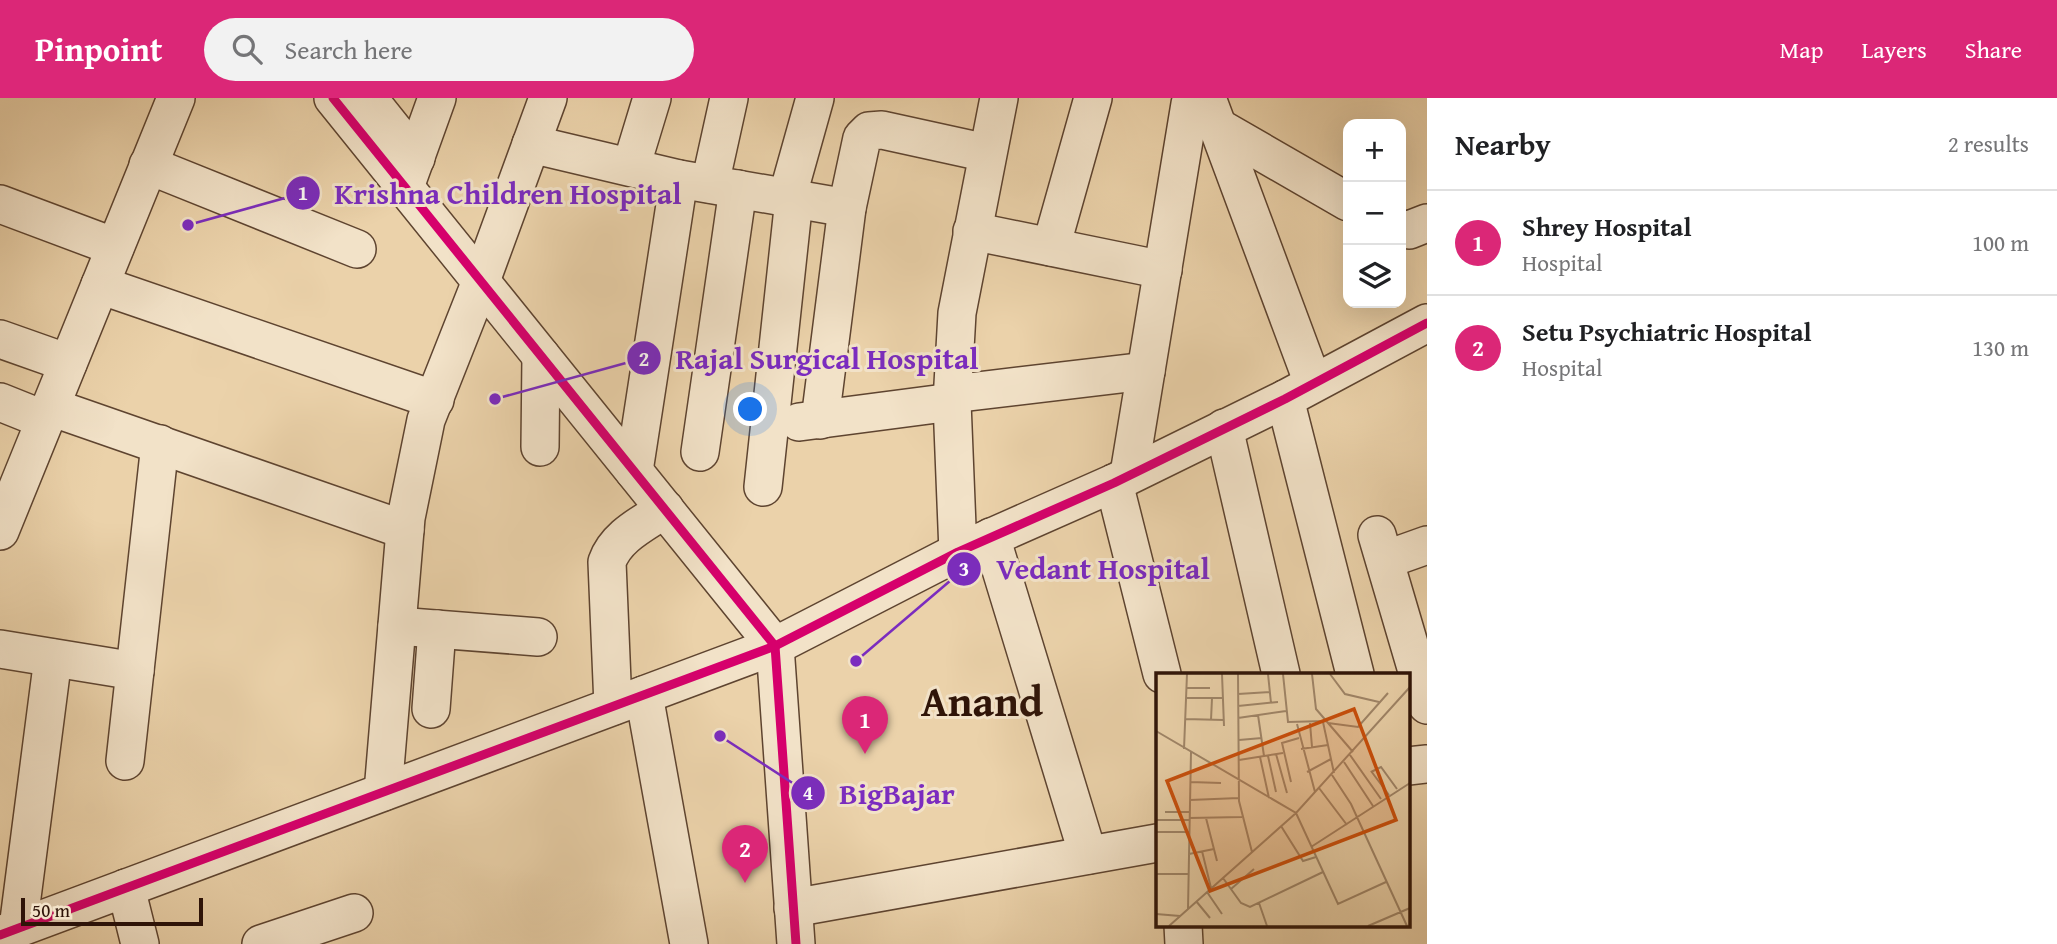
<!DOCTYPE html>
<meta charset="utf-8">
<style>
:root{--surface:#fff;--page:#f2f2f2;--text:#202124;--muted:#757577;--line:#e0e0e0;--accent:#db2777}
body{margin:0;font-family:"Gentium Book Plus",serif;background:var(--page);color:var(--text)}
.controls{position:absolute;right:21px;top:21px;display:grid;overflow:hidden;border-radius:14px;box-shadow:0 7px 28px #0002}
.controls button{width:63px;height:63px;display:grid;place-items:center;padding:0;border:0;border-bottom:2px solid var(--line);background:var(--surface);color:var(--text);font:35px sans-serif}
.scale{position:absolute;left:21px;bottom:18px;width:182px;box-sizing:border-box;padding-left:7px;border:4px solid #2f1408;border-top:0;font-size:19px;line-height:24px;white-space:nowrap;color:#2f1408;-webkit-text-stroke:5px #f2e2c8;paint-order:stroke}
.you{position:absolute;left:751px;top:312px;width:24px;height:24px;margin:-18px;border:5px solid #fff;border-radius:50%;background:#1a73e8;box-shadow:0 0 0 10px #1a73e833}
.badge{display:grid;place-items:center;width:46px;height:46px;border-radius:50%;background:var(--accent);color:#fff;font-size:23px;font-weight:700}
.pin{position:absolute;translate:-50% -58px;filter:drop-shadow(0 2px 4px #0008)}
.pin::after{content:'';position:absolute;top:37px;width:24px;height:21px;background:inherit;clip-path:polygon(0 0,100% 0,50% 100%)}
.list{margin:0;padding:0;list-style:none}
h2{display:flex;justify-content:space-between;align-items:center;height:91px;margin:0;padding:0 28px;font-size:30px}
h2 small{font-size:23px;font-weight:400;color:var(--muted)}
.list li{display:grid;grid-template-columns:46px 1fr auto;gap:21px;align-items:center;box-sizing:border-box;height:105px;padding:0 28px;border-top:2px solid var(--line)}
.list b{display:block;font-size:26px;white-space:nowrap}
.list p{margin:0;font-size:23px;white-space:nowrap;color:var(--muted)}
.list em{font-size:23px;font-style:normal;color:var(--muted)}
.icon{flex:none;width:38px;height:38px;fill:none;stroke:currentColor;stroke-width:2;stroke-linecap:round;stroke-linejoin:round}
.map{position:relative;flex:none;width:1427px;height:846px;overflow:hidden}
header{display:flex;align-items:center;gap:42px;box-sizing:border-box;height:98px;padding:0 35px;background:var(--accent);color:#fff}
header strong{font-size:33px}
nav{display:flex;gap:38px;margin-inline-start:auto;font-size:24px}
.search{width:490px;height:63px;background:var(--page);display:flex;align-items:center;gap:18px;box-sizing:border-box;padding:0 24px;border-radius:38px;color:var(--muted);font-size:26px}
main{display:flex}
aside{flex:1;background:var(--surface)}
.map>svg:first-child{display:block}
</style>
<header>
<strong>Pinpoint</strong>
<div class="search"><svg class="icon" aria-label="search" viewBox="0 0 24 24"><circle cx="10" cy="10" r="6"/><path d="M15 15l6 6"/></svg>Search here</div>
<nav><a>Map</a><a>Layers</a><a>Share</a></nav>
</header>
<main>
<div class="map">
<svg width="1427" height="846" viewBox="0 0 1427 846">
<rect width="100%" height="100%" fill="#ebd2aa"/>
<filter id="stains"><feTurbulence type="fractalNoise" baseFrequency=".00286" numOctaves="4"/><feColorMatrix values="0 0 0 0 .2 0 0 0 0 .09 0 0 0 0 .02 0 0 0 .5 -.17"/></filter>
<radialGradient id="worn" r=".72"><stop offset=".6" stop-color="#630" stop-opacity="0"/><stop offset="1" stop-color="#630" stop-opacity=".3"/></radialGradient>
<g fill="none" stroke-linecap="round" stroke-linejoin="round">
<g stroke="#5e4430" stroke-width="40">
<g id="minor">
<polyline points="333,0 775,548 796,846"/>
<polyline points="368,0 416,60"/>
<polyline points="1207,0 1313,285"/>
<polyline points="1218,29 1348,104"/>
<polyline points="531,46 679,81 847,110"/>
<polyline points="148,67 357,151"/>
<polyline points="631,69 652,0"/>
<polyline points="710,86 729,0"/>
<polyline points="405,89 437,0"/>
<polyline points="787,100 815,0"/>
<polyline points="0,106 115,149"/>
<polyline points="1401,131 1409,132 1427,125"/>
<polyline points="972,133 1163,172"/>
<polyline points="1051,149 1093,0"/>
<polyline points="100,187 435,302"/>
<polyline points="0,241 68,265"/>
<polyline points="952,296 1146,273"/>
<polyline points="1285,301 1355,576"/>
<polyline points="0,304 45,322"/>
<polyline points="51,309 405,432"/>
<polyline points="820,322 847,110 862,40 869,33 882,32 987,55"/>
<polyline points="799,324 952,304"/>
<polyline points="1224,330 1281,576"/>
<polyline points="540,349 541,258"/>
<polyline points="700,354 738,91"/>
<polyline points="634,373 679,81"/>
<polyline points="1129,376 1190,6"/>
<polyline points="1114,385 1162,576"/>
<polyline points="763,389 794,101"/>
<polyline points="0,433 176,0"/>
<polyline points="1377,437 1427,607"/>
<polyline points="991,439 1088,757"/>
<polyline points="958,454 952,304 957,215 999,0"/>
<polyline points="1385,462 1427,447"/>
<polyline points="397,528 538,539"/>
<polyline points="0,551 135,573"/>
<polyline points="644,597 689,846"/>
<path d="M613,608l-6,-144c9,-26 36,-38 58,-53"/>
<polyline points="431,611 437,531"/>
<polyline points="125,663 160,346"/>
<polyline points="1408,668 1427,666"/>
<polyline points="383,694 406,420 426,322 481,183 548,0"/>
<polyline points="126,790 140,846"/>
<polyline points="793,810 1157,745"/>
<polyline points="1183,827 1184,846"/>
<polyline points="18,830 53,560"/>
<polyline points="0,837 775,548 958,454 1114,385 1285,301 1427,225"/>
<polyline points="261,846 354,815"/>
</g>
</g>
<use href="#minor" stroke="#f2e2c8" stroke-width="37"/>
<g stroke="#f2e2c8" stroke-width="13">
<g id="cycleway">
<polyline points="333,0 775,548 796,846"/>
<polyline points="0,837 775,548 958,454 1114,385 1285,301 1427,225"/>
</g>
</g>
<use href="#cycleway" stroke="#d6006c" stroke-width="9"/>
</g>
<g text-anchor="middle" stroke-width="6" stroke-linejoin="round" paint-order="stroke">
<g font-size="42" font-weight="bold" fill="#2f1408" stroke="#f2e2c8">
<text x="982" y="618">Anand</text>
</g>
</g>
<g transform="translate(1156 575)">
<rect width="254" height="254" fill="#ebd2aa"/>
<path fill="none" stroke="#a08669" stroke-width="2" d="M66,1l2,52M82,1l1,127 13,51M112,1l3,29M127,1l5,48 38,-1M156,1l4,35 37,43M174,1l15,20 34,8M31,15h23M82,21l32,-2M30,25h37M82,33l40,-4M102,42l6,41M82,45l48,-7M29,46l39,1M55,47l1,-22M167,49l11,51M154,50l2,24M172,50l30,4 30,-34M141,51l18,68M0,58l140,82 42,91 48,-22M83,67l23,-2M28,76l3,-75M145,76l27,-4M120,81l11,39M194,82l31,44M112,83l8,36M104,84l9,41M83,87l44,-7M188,89l29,44M215,98l18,24M151,99l24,-13M215,99l10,-5 16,22M176,102l19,29 56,122M34,109l31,1M135,109l-9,-39 17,-5M163,115l28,37M34,127l49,-2M9,139h24M33,145l53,-1M50,145l11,43M0,147h33M125,153l22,35 13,-4M0,159h33M155,174l99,-64M46,178l9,37M33,181l25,-5M0,201h32M67,205l18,25 9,4 73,-35M75,216l23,-20M51,219l15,22M40,228l14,17M103,230l8,23M32,236l3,-157M0,241l24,2M13,253l127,-113 114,-126M212,253l42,-18"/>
<path fill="#cc4f0b" fill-opacity="0.15" stroke="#cc4f0b" stroke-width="3.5" d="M198,36l42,111 -186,71 -43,-110z"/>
<rect width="254" height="254" fill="none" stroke="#2f1408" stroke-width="3.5"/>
</g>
<path fill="none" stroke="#7b2cbf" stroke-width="2.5" d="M188 127L303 95M495 301L644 260M856 563L964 471M720 638L808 695"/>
<g fill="#7b2cbf" stroke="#f2e2c8" stroke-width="2.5">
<circle cx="188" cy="127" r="7"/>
<circle cx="495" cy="301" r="7"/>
<circle cx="856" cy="563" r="7"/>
<circle cx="720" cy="638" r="7"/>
<circle cx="303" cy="95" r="18"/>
<circle cx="644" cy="260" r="18"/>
<circle cx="964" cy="471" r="18"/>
<circle cx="808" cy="695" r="18"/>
</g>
<g font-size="21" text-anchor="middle" font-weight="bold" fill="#fff">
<text x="303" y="102">1</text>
<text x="644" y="268">2</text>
<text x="964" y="478">3</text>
<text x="808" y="702">4</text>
</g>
<g font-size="30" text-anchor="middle" font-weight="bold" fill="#7b2cbf" stroke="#f2e2c8" stroke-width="6" stroke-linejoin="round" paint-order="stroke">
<text x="508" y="106">Krishna Children Hospital</text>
<text x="827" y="271">Rajal Surgical Hospital</text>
<text x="1103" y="481">Vedant Hospital</text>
<text x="897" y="706">BigBajar</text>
</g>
<rect width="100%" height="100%" filter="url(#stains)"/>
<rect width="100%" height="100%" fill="url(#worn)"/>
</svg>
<div class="controls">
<button>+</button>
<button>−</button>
<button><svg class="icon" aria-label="layers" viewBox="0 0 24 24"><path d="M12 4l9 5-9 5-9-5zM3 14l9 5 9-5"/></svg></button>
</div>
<div class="scale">50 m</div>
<div class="you"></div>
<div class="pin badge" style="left:865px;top:656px">1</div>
<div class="pin badge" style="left:745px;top:785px">2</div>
</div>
<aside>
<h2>Nearby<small>2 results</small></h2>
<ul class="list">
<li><span class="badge">1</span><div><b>Shrey Hospital</b><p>Hospital</p></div><em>100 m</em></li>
<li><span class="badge">2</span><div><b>Setu Psychiatric Hospital</b><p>Hospital</p></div><em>130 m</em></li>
</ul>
</aside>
</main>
